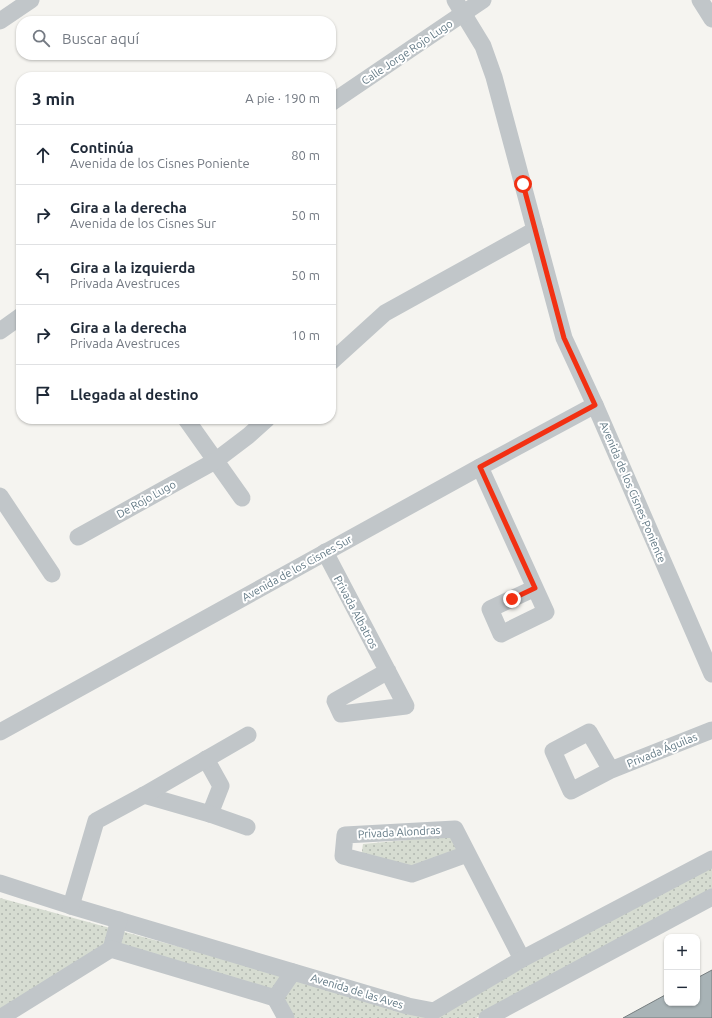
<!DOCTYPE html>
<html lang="es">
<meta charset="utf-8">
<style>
:root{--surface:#fff;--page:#f2f2f3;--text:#1f2937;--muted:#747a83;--line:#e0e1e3}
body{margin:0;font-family:Ubuntu,sans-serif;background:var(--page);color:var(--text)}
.controls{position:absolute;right:12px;bottom:12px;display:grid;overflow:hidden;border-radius:8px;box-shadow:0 1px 3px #0004}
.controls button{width:36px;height:36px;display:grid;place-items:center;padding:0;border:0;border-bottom:1px solid var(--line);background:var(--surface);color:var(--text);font:20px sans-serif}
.stop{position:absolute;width:12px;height:12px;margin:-9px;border:3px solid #f23012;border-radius:50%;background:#fff}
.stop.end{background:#f23012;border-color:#fff;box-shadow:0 1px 4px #0008}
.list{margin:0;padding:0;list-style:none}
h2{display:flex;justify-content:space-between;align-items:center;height:52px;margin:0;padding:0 16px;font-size:17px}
h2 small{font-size:13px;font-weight:400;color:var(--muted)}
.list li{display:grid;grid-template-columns:26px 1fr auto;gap:12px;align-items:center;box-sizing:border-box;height:60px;padding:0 16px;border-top:1px solid var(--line)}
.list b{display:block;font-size:15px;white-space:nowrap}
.list p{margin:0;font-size:13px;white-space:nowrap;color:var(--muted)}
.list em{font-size:13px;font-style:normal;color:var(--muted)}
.icon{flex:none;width:22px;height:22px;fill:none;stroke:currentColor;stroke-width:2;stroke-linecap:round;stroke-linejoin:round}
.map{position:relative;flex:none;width:712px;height:1018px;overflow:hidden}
.search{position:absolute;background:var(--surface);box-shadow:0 1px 3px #0004;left:16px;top:16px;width:320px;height:44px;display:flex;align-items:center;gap:10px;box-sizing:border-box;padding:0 14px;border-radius:16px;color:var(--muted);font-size:15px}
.panel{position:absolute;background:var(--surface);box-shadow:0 1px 3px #0004;left:16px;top:72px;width:320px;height:352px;border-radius:16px}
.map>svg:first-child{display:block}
</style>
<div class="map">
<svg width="712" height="1018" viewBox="0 0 712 1018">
<defs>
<pattern id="park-dots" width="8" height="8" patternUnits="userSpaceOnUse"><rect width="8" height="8" fill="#d6dcd1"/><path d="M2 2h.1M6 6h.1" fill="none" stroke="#b1b7af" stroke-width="1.8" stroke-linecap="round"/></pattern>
</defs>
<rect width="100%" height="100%" fill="#f5f4f0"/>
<g fill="url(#park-dots)">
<polygon points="452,836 457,850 412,868 361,858 363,844"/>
<polygon points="712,864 712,890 476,1018 293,1018 279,995 121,947 0,1011 0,898 429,1015"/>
</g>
<polygon fill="#a8b3b6" stroke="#767d7f" points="712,970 712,1018 623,1018 667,994 667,1003 697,1003 697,978"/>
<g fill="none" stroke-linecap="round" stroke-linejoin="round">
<g stroke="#c1c6c9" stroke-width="17">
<polyline points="455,0 483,46 494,77 564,338 595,405 712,674"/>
<polyline points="700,0 712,19"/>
<polyline points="0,21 31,0"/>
<polyline points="331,103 483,0"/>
<polyline points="0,331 21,316"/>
<polyline points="331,362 385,313 535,230"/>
<polyline points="186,419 242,498"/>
<polyline points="480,467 546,612 501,634 490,609 535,588"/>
<polyline points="0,496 52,574"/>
<polyline points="78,537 215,461 248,436 267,419"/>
<polyline points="325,552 406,706 341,714 335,701 388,671"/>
<polyline points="0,732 480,467 595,405"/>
<polyline points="206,759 221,786 210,814"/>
<polyline points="611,770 589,732 553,751 571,791 611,770 712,730"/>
<polyline points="144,795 210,814 247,827"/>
<polyline points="467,854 412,874 343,856 345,835 455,829 522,959"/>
<polyline points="0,883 71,906 408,1006 434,1011 522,959 712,859"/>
<polyline points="71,906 96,821 144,795 248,735"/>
<polyline points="111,949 119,920"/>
<polyline points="275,998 293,972"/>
<polyline points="275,998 286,1018"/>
<polyline points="0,1018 111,949 275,998"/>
<polyline points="487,1018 712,897"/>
</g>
</g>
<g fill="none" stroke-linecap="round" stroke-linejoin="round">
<polyline stroke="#f23012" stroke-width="5" points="512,599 535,588 480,467 595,405 564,338 523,184"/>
</g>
<g text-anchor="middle" stroke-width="4" stroke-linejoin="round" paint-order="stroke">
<g font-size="11" fill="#617884" stroke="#fff">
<text transform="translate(407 52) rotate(-34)" y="4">Calle Jorge Rojo Lugo</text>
<text transform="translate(633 492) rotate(67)" y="4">Avenida de los Cisnes Poniente</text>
<text transform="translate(146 499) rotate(-29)" y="4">De Rojo Lugo</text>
<text transform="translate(297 568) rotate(-29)" y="4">Avenida de los Cisnes Sur</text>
<text transform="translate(356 612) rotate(62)" y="4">Privada Albatros</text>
<text transform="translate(662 750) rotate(-22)" y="4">Privada Águilas</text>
<text transform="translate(399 832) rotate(-3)" y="4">Privada Alondras</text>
<text transform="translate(357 991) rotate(17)" y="4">Avenida de las Aves</text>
</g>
</g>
</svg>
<div class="controls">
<button>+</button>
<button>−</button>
</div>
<div class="stop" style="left:523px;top:184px"></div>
<div class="stop end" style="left:512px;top:599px"></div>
<div class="search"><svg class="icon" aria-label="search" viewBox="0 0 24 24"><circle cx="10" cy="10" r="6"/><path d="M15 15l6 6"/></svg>Buscar aquí</div>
<section class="panel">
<h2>3 min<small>A pie · 190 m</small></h2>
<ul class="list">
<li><svg class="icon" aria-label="ahead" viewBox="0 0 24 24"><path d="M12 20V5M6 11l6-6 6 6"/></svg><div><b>Continúa</b><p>Avenida de los Cisnes Poniente</p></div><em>80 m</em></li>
<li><svg class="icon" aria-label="right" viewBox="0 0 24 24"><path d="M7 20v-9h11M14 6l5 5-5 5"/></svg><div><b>Gira a la derecha</b><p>Avenida de los Cisnes Sur</p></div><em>50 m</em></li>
<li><svg class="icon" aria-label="left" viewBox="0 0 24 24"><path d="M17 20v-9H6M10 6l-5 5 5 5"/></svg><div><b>Gira a la izquierda</b><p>Privada Avestruces</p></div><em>50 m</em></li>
<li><svg class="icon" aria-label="right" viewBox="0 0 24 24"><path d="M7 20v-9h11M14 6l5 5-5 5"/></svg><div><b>Gira a la derecha</b><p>Privada Avestruces</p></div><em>10 m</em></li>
<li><svg class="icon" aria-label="arrive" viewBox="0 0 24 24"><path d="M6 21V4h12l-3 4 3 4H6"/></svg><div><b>Llegada al destino</b></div></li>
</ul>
</section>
</div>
